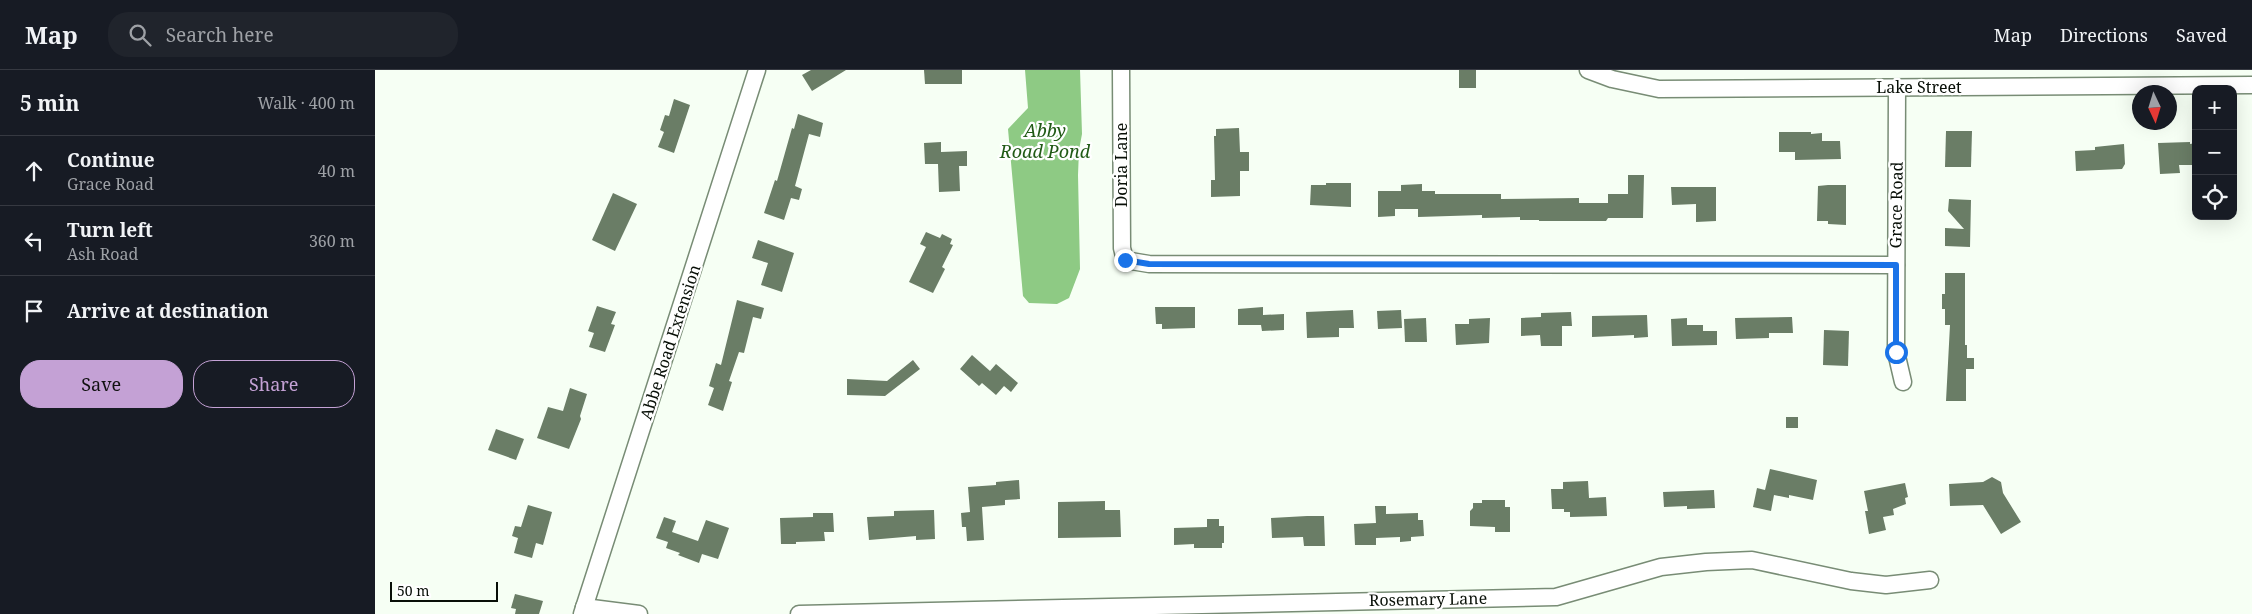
<!DOCTYPE html>
<meta charset="utf-8">
<style>
:root{--surface:#171b24;--page:#20242c;--text:#f1f3f6;--muted:#9ea1a6;--line:#363941;--accent:#c4a1d5}
body{margin:0;font-family:"Noto Serif",serif;background:var(--page);color:var(--text)}
.controls{position:absolute;right:15px;top:15px;display:grid;overflow:hidden;border-radius:10px;box-shadow:0 5px 20px #0002}
.controls button{width:45px;height:45px;display:grid;place-items:center;padding:0;border:0;border-bottom:1px solid var(--line);background:var(--surface);color:var(--text);font:25px sans-serif}
.compass{position:absolute;left:1757px;top:15px;width:45px;height:45px;border-radius:50%;background:var(--surface);box-shadow:0 5px 20px #0002;rotate:176deg}
.scale{position:absolute;left:15px;bottom:12px;width:108px;box-sizing:border-box;padding-left:5px;border:2px solid #080f07;border-top:0;font-size:14px;line-height:18px;white-space:nowrap;color:#080f07;-webkit-text-stroke:4px #fff;paint-order:stroke}
.stop{position:absolute;width:15px;height:15px;margin:-11px;border:4px solid #1a73e8;border-radius:50%;background:#fff}
.stop.end{background:#1a73e8;border-color:#fff;box-shadow:0 1px 5px #0008}
.list{margin:0;padding:0;list-style:none}
h2{display:flex;justify-content:space-between;align-items:center;height:65px;margin:0;padding:0 20px;font-size:21px}
h2 small{font-size:16px;font-weight:400;color:var(--muted)}
.list li{display:grid;grid-template-columns:32px 1fr auto;gap:15px;align-items:center;box-sizing:border-box;height:70px;padding:0 20px;border-top:1px solid var(--line)}
.list b{display:block;font-size:19px;white-space:nowrap}
.list p{margin:0;font-size:16px;white-space:nowrap;color:var(--muted)}
.list em{font-size:16px;font-style:normal;color:var(--muted)}
.actions{display:flex;gap:10px;padding:15px 20px}
.actions a{flex:1;padding:11px 0;border:1px solid var(--accent);border-radius:20px;text-align:center;font-size:18px;color:var(--accent)}
.actions .main{background:var(--accent);color:#111}
.icon{flex:none;width:28px;height:28px;fill:none;stroke:currentColor;stroke-width:2;stroke-linecap:round;stroke-linejoin:round}
.map{position:relative;flex:none;width:1877px;height:544px;overflow:hidden}
header{display:flex;align-items:center;gap:30px;box-sizing:border-box;height:70px;padding:0 25px;background:var(--surface);border-bottom:1px solid var(--line)}
header strong{font-size:24px}
nav{display:flex;gap:28px;margin-inline-start:auto;font-size:18px}
.search{width:350px;height:45px;background:var(--page);display:flex;align-items:center;gap:12px;box-sizing:border-box;padding:0 18px;border-radius:20px;color:var(--muted);font-size:19px}
main{display:flex}
aside{flex:1;background:var(--surface)}
.map>svg:first-child{display:block}
</style>
<header>
<strong>Map</strong>
<div class="search"><svg class="icon" aria-label="search" viewBox="0 0 24 24"><circle cx="10" cy="10" r="6"/><path d="M15 15l6 6"/></svg>Search here</div>
<nav><a>Map</a><a>Directions</a><a>Saved</a></nav>
</header>
<main>
<aside>
<h2>5 min<small>Walk · 400 m</small></h2>
<ul class="list">
<li><svg class="icon" aria-label="ahead" viewBox="0 0 24 24"><path d="M12 20V5M6 11l6-6 6 6"/></svg><div><b>Continue</b><p>Grace Road</p></div><em>40 m</em></li>
<li><svg class="icon" aria-label="left" viewBox="0 0 24 24"><path d="M17 20v-9H6M10 6l-5 5 5 5"/></svg><div><b>Turn left</b><p>Ash Road</p></div><em>360 m</em></li>
<li><svg class="icon" aria-label="arrive" viewBox="0 0 24 24"><path d="M6 21V4h12l-3 4 3 4H6"/></svg><div><b>Arrive at destination</b></div></li>
</ul>
<div class="actions"><a class="main">Save</a><a>Share</a></div>
</aside>
<div class="map">
<svg width="1877" height="544" viewBox="0 0 1877 544">
<rect width="100%" height="100%" fill="#f6fff4"/>
<polygon fill="#8eca84" points="650,0 705,0 707,64 704,80 703,105 705,199 694,228 682,234 654,233 648,226 633,59 653,38"/>
<g fill="#6a7d66">
<polygon points="436,0 471,0 437,21 427,5"/>
<polygon points="549,0 587,0 587,14 550,14"/>
<rect x="1084" y="0" width="17" height="18"/>
<polygon points="299,29 315,35 299,83 283,77 289,62 285,60 290,45 294,46"/>
<polygon points="423,44 448,53 445,67 434,64 420,116 427,119 424,130 416,128 409,150 389,143 400,110 402,111 417,58 419,59"/>
<polygon points="864,58 865,82 874,82 874,101 865,101 865,126 836,127 836,110 840,110 839,66 841,66 841,59"/>
<polygon points="1571,61 1597,61 1596,97 1570,97"/>
<polygon points="1404,62 1436,62 1436,64 1447,63 1447,71 1465,71 1466,89 1420,90 1420,82 1404,82"/>
<polygon points="566,72 566,82 592,81 592,96 584,96 585,121 564,122 563,94 550,94 549,73"/>
<polygon points="1815,72 1815,74 1821,73 1821,95 1804,95 1805,103 1785,104 1783,73"/>
<polygon points="1749,74 1750,94 1747,99 1701,101 1700,81 1720,80 1720,77"/>
<polygon points="1253,105 1269,105 1268,148 1233,148 1231,151 1164,151 1164,150 1145,150 1145,147 1107,148 1107,145 1043,147 1043,139 1020,139 1020,146 1003,147 1003,121 1026,121 1026,115 1047,114 1047,121 1060,121 1060,124 1126,124 1126,129 1204,128 1204,133 1233,133 1233,124 1253,124"/>
<polygon points="951,113 976,113 976,137 935,135 936,115 951,115"/>
<polygon points="1453,115 1471,115 1471,155 1453,154 1453,151 1442,151 1443,116"/>
<polygon points="1296,117 1341,117 1341,151 1321,152 1321,134 1297,135"/>
<polygon points="238,123 262,134 240,181 217,170"/>
<polygon points="1574,129 1596,130 1595,177 1570,176 1570,158 1589,159 1573,141"/>
<polygon points="551,162 565,168 567,164 577,169 575,174 578,175 567,197 570,199 558,223 534,212 551,177 545,174"/>
<polygon points="383,170 419,183 407,222 386,215 393,193 377,188"/>
<polygon points="1570,203 1590,203 1590,275 1592,275 1592,288 1599,288 1599,299 1591,299 1591,331 1571,331 1575,255 1570,255 1570,239 1567,239 1567,224 1570,224"/>
<polygon points="362,230 389,238 386,249 378,247 369,283 364,282 354,311 357,312 348,341 333,335 339,318 334,316 341,293 346,295"/>
<polygon points="222,236 241,242 236,254 240,255 230,282 214,277 219,263 213,261"/>
<polygon points="780,237 820,237 820,258 787,259 787,254 781,254"/>
<polygon points="888,237 888,245 909,244 909,260 887,261 886,255 863,255 863,239"/>
<polygon points="978,240 979,258 964,258 964,267 932,268 931,242"/>
<polygon points="1026,240 1027,258 1003,259 1002,241"/>
<polygon points="1196,242 1197,256 1187,256 1187,276 1166,276 1165,265 1146,266 1146,248 1166,247 1166,243"/>
<polygon points="1272,245 1273,267 1259,268 1259,265 1217,267 1217,246"/>
<polygon points="1417,247 1418,263 1394,263 1394,268 1361,269 1360,248"/>
<polygon points="1051,248 1052,272 1030,272 1029,249"/>
<polygon points="1115,248 1114,273 1081,275 1080,254 1094,254 1094,249"/>
<polygon points="1312,248 1312,255 1328,255 1328,261 1342,261 1342,275 1297,276 1296,249"/>
<polygon points="1449,260 1474,261 1473,296 1448,295"/>
<polygon points="597,285 615,301 621,294 643,313 636,322 629,316 621,325 607,313 604,316 585,299"/>
<polygon points="538,290 545,299 510,326 472,325 472,309 512,311"/>
<polygon points="195,318 212,324 205,346 206,349 194,379 162,368 173,337 188,341"/>
<rect x="1411" y="347" width="12" height="11"/>
<polygon points="121,359 149,369 141,390 113,380"/>
<polygon points="1395,399 1442,410 1438,430 1414,425 1414,428 1399,425 1396,441 1378,437 1382,418 1390,420"/>
<polygon points="1617,407 1626,412 1628,423 1646,452 1626,464 1608,435 1575,436 1574,414 1608,412"/>
<polygon points="644,410 645,429 630,430 630,435 607,437 609,470 592,471 591,457 587,457 586,443 595,442 593,417 621,415 621,412"/>
<polygon points="1213,411 1214,428 1231,427 1232,446 1195,447 1195,442 1189,442 1189,439 1177,439 1176,419 1188,419 1188,412"/>
<polygon points="1530,413 1533,427 1530,428 1531,434 1518,439 1519,445 1508,447 1511,460 1494,464 1490,441 1493,441 1489,421"/>
<polygon points="1339,420 1340,438 1312,439 1312,436 1289,437 1288,422"/>
<polygon points="1107,430 1130,430 1130,437 1135,437 1135,462 1120,462 1120,457 1095,456 1095,441 1098,438 1098,433 1107,433"/>
<polygon points="730,431 730,440 745,440 746,467 683,468 683,432"/>
<polygon points="153,435 177,442 168,475 161,473 157,488 139,483 143,468 137,466 140,456 146,457"/>
<polygon points="1000,436 1011,436 1011,444 1043,443 1043,450 1048,450 1049,466 1036,467 1036,471 1025,472 1025,467 1001,468 1001,475 980,475 979,454 1001,453"/>
<polygon points="559,440 560,469 541,470 541,466 494,470 492,447 519,446 519,441"/>
<polygon points="438,443 458,443 459,462 449,462 450,471 421,472 421,474 406,474 405,448 438,447"/>
<polygon points="932,446 949,446 950,476 929,476 928,467 897,468 896,448"/>
<polygon points="289,447 301,451 297,462 323,471 331,450 354,458 343,489 327,484 324,493 303,485 305,483 291,478 293,472 281,468"/>
<polygon points="832,449 844,449 844,456 849,456 849,473 847,473 847,478 819,478 819,474 799,475 799,458 832,457"/>
<polygon points="140,524 168,531 164,544 140,544 141,539 136,538"/>
</g>
<g fill="none" stroke-linecap="round" stroke-linejoin="round">
<g stroke="#788c75" stroke-width="19">
<g id="minor">
<polyline points="746,0 747,178 750,190 774,194 1521,195"/>
<polyline points="1213,0 1237,9 1284,19 1877,15"/>
<polyline points="1522,18 1521,282 1528,312"/>
<polyline points="209,537 264,544"/>
<polyline points="207,544 382,0"/>
<polyline points="424,544 1181,527 1286,497 1331,492 1377,490 1476,511 1511,515 1555,510"/>
</g>
</g>
<use href="#minor" stroke="#fff" stroke-width="16"/>
</g>
<g fill="none" stroke-linecap="round" stroke-linejoin="round">
<polyline stroke="#1a73e8" stroke-width="6" points="750,190 774,194 1521,195 1521,282"/>
</g>
<g text-anchor="middle" stroke-width="4.5" stroke-linejoin="round" paint-order="stroke">
<g font-size="16" fill="#080f07" stroke="#fff">
<text x="1544" y="23">Lake Street</text>
<text transform="translate(746 95) rotate(-90)" y="6">Doria Lane</text>
<text transform="translate(1521 135) rotate(-89)" y="6">Grace Road</text>
<text transform="translate(295 272) rotate(-72)" y="6">Abbe Road Extension</text>
<text transform="translate(1053 529) rotate(-1)" y="6">Rosemary Lane</text>
</g>
<g font-size="18" font-style="italic" fill="#215a16" stroke="#fff">
<text x="670" y="67">Abby<tspan x="670" dy="21">Road Pond</tspan></text>
</g>
</g>
</svg>
<div class="controls">
<button>+</button>
<button>−</button>
<button><svg class="icon" aria-label="locate" viewBox="0 0 24 24"><circle cx="12" cy="12" r="6"/><path d="M12 2v4M12 18v4M2 12h4M18 12h4"/></svg></button>
</div>
<svg class="compass" viewBox="-18 -18 36 36"><path d="M0-13l5 13h-10z" fill="#e53935"/><path d="M0 13l5-13h-10z" fill="#9ea1a6"/></svg>
<div class="scale">50 m</div>
<div class="stop" style="left:1521px;top:282px"></div>
<div class="stop end" style="left:750px;top:190px"></div>
</div>
</main>
